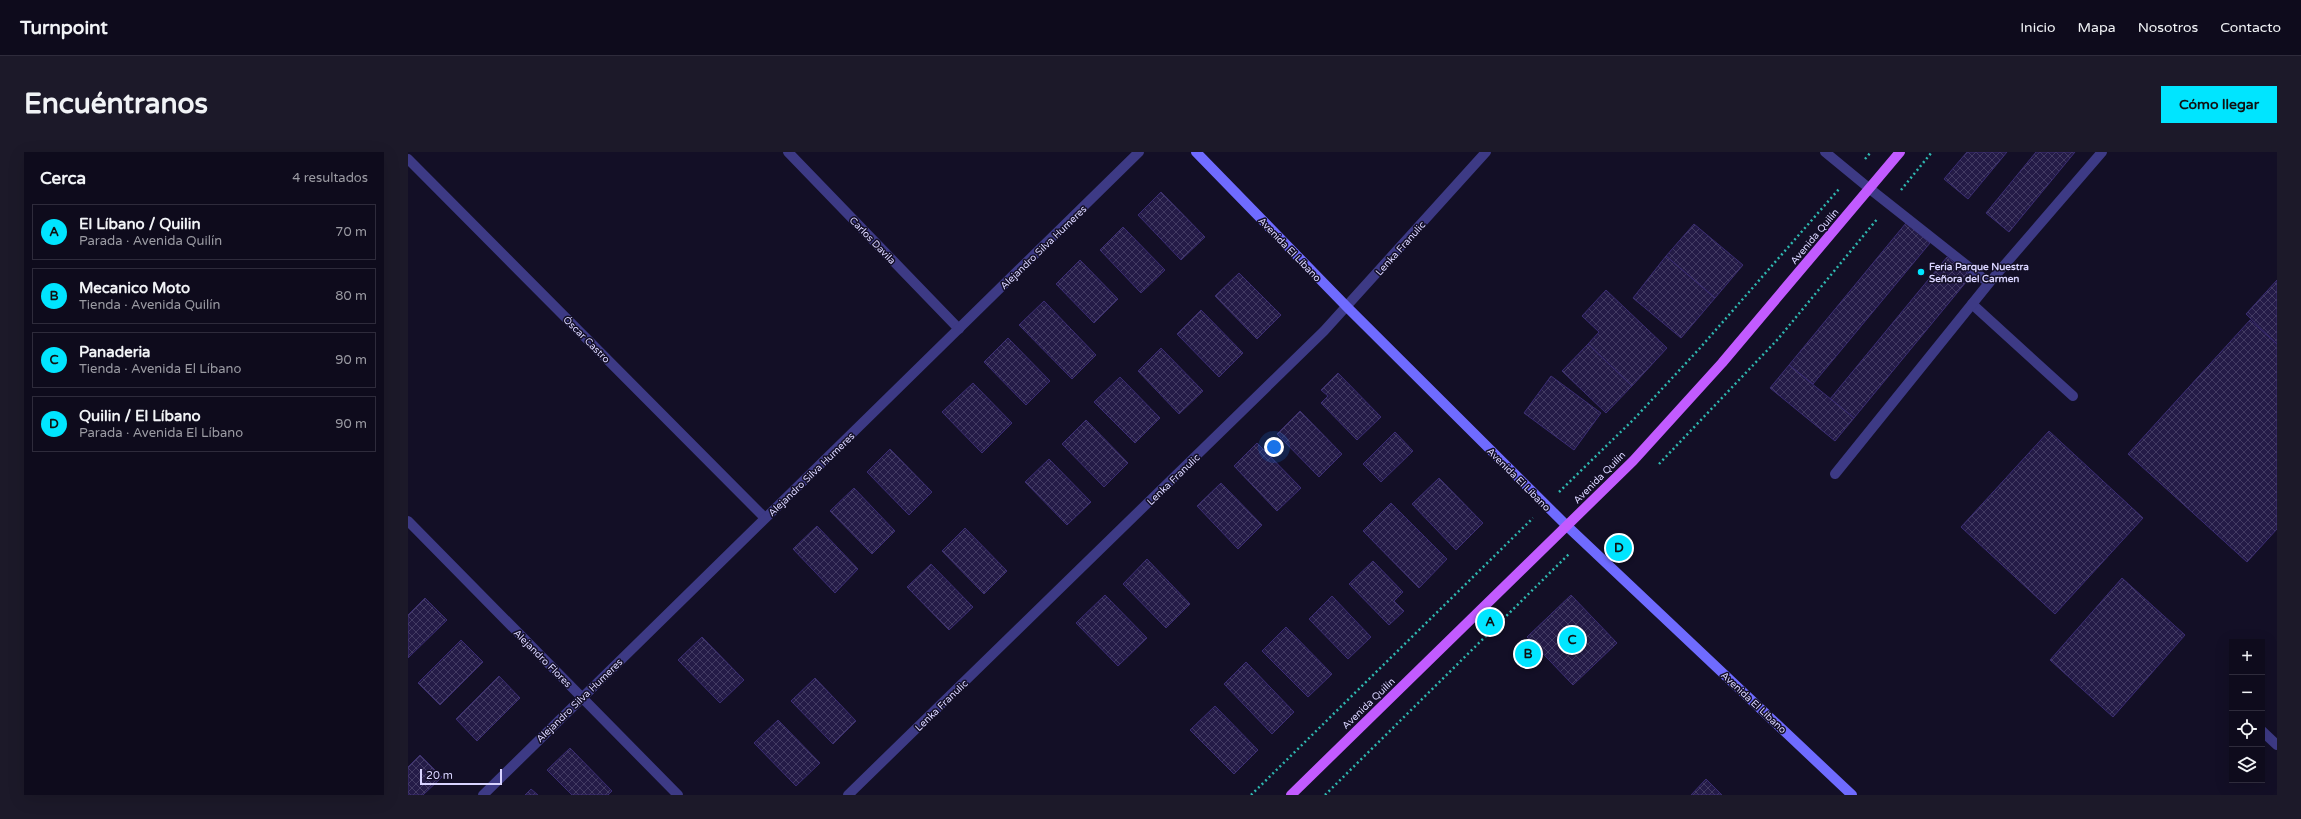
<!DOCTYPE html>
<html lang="es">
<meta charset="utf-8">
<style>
:root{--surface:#0e0b1c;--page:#1c1929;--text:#f1f3f6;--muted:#9b9ba3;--line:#2e2b3b;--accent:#00e5ff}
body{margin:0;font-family:"Varela Round",sans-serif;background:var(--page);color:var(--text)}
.controls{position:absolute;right:12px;bottom:12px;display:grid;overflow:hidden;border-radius:0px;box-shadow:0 4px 16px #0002}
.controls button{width:36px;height:36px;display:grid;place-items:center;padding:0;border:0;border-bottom:1px solid var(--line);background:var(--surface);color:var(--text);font:20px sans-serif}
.scale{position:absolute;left:12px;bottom:10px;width:82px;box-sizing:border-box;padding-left:4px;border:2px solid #d9d4ff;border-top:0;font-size:11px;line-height:14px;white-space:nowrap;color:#d9d4ff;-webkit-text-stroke:3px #130f26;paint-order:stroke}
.you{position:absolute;left:866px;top:295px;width:14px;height:14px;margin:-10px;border:3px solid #fff;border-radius:50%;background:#1a73e8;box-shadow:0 0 0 6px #1a73e833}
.badge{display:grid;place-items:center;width:26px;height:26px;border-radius:50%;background:var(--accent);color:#111;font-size:13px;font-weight:700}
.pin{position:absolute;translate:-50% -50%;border:2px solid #fff;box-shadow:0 1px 4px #0006}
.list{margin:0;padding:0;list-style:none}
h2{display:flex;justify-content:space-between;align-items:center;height:52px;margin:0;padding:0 16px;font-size:17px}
h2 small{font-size:13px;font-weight:400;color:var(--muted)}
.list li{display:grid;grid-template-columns:26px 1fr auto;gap:12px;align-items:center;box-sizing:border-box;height:56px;margin:0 8px 8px;padding:0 8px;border:1px solid var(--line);border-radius:0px}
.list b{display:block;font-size:15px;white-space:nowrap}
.list p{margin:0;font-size:13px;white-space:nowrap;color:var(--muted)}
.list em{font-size:13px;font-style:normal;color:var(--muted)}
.icon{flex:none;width:22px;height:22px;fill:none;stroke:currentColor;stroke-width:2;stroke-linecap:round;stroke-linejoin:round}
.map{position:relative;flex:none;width:1869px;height:643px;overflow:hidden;border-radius:0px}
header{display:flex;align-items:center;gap:24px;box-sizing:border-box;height:56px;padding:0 20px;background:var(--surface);border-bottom:1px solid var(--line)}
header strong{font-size:19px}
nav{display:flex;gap:22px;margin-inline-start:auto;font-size:14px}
.intro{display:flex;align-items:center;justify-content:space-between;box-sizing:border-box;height:96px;padding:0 24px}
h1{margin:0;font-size:28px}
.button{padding:10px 18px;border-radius:0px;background:var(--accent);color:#111;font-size:14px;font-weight:700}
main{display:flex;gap:24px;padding:0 24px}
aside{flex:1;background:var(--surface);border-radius:0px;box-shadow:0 4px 16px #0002}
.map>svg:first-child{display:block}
</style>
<header>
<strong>Turnpoint</strong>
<nav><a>Inicio</a><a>Mapa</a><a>Nosotros</a><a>Contacto</a></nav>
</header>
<div class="intro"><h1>Encuéntranos</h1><a class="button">Cómo llegar</a></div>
<main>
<aside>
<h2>Cerca<small>4 resultados</small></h2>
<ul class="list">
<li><span class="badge">A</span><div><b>El Líbano / Quilin</b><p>Parada · Avenida Quilín</p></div><em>70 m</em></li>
<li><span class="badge">B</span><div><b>Mecanico Moto</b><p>Tienda · Avenida Quilín</p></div><em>80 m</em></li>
<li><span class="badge">C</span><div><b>Panaderia</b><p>Tienda · Avenida El Líbano</p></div><em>90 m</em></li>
<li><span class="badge">D</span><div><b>Quilin / El Líbano</b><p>Parada · Avenida El Líbano</p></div><em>90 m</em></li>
</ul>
</aside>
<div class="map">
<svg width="1869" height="643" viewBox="0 0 1869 643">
<defs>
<pattern id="building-cross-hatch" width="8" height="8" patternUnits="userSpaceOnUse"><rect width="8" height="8" fill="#241b47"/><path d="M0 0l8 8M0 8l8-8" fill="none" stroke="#433b63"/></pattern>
</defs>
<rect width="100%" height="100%" fill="#130f26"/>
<g fill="url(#building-cross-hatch)" stroke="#3b2d73">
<polygon points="1559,0 1599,0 1560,47 1536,27"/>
<polygon points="1628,0 1667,0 1601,80 1578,61"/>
<polygon points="753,40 797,85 773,108 730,63"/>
<polygon points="1498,71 1522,91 1405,232 1381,213"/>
<polygon points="1286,72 1335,113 1307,146 1258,104"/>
<polygon points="715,75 757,118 733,141 692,98"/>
<polygon points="1258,104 1307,146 1273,186 1225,146"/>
<polygon points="1539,105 1563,124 1446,266 1422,247"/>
<polygon points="672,108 710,147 686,171 648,132"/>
<polygon points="831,121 873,163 849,187 807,144"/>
<polygon points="1869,128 1869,192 1838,162"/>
<polygon points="1198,138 1259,196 1224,234 1180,192 1191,180 1174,164"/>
<polygon points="636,149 688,203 664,227 611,173"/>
<polygon points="793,158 835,201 811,225 769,182"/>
<polygon points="1842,168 1869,192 1869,377 1839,410 1720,302"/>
<polygon points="600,186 642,229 618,253 576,210"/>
<polygon points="1180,192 1224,234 1198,261 1154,219"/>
<polygon points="753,196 795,239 771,262 730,219"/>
<polygon points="1381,213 1446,266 1427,289 1362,236"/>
<polygon points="930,221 973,265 949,288 913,251 920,244 913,238"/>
<polygon points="1143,224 1193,261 1166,298 1116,261"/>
<polygon points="712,225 752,266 727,291 686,250"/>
<polygon points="565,231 604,271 574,301 534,260"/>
<polygon points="892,259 934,302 911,325 869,282"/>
<polygon points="678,268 720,311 696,335 654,292"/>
<polygon points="1641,279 1735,366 1647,462 1553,375"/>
<polygon points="987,280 1005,299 973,330 955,312"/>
<polygon points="849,291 893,336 869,359 826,314"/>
<polygon points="482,297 524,340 501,363 459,320"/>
<polygon points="641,307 683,350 659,373 617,330"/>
<polygon points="1031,326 1075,371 1048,398 1004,352"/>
<polygon points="813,331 854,373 830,397 789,354"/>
<polygon points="446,336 487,379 464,402 422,359"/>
<polygon points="983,351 1039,407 1011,436 955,379"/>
<polygon points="409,374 450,417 427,441 385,397"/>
<polygon points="557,376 599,419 576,442 534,399"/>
<polygon points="739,407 782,452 758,476 715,432"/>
<polygon points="965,409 995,440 986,449 996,459 981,473 941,432"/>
<polygon points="523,412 565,455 541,478 499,435"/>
<polygon points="1714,426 1777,483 1705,565 1642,508"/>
<polygon points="697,443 739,486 710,514 668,471"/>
<polygon points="1163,443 1209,491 1165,533 1119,485"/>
<polygon points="924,444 963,485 940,507 901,467"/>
<polygon points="17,446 39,468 0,506 0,463"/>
<polygon points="878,475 924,522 900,545 854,499"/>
<polygon points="294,485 336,528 312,551 270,508"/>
<polygon points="53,488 75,510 32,553 10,531"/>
<polygon points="838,510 886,560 864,582 816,532"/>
<polygon points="91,524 112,546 69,589 48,567"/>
<polygon points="407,526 448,569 425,592 383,549"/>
<polygon points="807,554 850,598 826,622 782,578"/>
<polygon points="370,568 412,611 388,634 346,591"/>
<polygon points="162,596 204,639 200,643 164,643 139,618"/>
<polygon points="12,603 34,625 15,643 0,643 0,615"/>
<polygon points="1298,627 1314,643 1283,643"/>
<polygon points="123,637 130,643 117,643"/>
</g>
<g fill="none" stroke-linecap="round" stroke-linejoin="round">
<g stroke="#2fb8b0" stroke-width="2.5" stroke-dasharray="2 3" stroke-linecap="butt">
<polyline points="1457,7 1463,0"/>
<polyline points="1493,38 1524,0"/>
<polyline points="1251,312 1370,187 1470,66"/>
<polyline points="1151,340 1226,267 1292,196 1431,37"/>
<polyline points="843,643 1125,366"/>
<polyline points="917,643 1161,402"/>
</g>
<g stroke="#3d3a85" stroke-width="10">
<polyline points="1462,37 1581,131"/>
<polyline points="1564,152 1665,244"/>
<polyline points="1427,322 1581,131 1694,0"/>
</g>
<g stroke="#3d3a85" stroke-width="10">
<polyline points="380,0 551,177"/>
<polyline points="1417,0 1462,37"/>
<polyline points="0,7 357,366"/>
<polyline points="0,369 270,643"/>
<polyline points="1854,579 1869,593"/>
<polyline points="75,643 731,0"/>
<polyline points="440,643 916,179 1078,0"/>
</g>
<polyline stroke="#6f6bff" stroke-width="10" points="788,0 939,155 1159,374 1444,643"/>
<polyline stroke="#c25bff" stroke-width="10" points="883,643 1225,309 1314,211 1492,0"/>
</g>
<circle fill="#00e5ff" stroke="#130f26" stroke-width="1.5" cx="1513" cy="120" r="4"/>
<g text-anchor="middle" stroke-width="3" stroke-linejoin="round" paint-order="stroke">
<g font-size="10" fill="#d9d4ff" stroke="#130f26">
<text transform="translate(1406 84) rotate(-50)" y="4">Avenida Quilín</text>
<text transform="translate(465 88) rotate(46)" y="4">Carlos Davila</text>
<text transform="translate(635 95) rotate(-44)" y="4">Alejandro Silva Humeres</text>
<text transform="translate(992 96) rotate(-48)" y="4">Lenka Franulic</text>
<text transform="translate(882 97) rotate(46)" y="4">Avenida El Líbano</text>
<text transform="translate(179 187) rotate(45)" y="4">Óscar Castro</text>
<text transform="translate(403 322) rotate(-44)" y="4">Alejandro Silva Humeres</text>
<text transform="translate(1191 325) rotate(-45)" y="4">Avenida Quilín</text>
<text transform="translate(765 327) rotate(-44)" y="4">Lenka Franulic</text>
<text transform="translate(1111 327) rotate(45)" y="4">Avenida El Líbano</text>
<text transform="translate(135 506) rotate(45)" y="4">Alejandro Flores</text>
<text transform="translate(171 548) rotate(-44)" y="4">Alejandro Silva Humeres</text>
<text transform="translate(1346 550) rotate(43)" y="4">Avenida El Líbano</text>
<text transform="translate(960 551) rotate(-44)" y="4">Avenida Quilín</text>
<text transform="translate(533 553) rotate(-44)" y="4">Lenka Franulic</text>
</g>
<g font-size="10" font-weight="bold" fill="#d9d4ff" stroke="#130f26" text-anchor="start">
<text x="1521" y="118">Feria Parque Nuestra<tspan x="1521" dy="12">Señora del Carmen</tspan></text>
</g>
</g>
</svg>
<div class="controls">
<button>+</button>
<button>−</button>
<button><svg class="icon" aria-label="locate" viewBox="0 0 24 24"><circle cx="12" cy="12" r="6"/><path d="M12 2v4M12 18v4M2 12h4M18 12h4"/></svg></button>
<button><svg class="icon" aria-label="layers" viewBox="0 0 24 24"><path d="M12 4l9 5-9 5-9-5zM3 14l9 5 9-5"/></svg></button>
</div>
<div class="scale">20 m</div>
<div class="you"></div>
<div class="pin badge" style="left:1082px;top:470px">A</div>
<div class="pin badge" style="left:1120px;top:502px">B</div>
<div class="pin badge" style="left:1164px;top:488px">C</div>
<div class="pin badge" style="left:1211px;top:396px">D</div>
</div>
</main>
